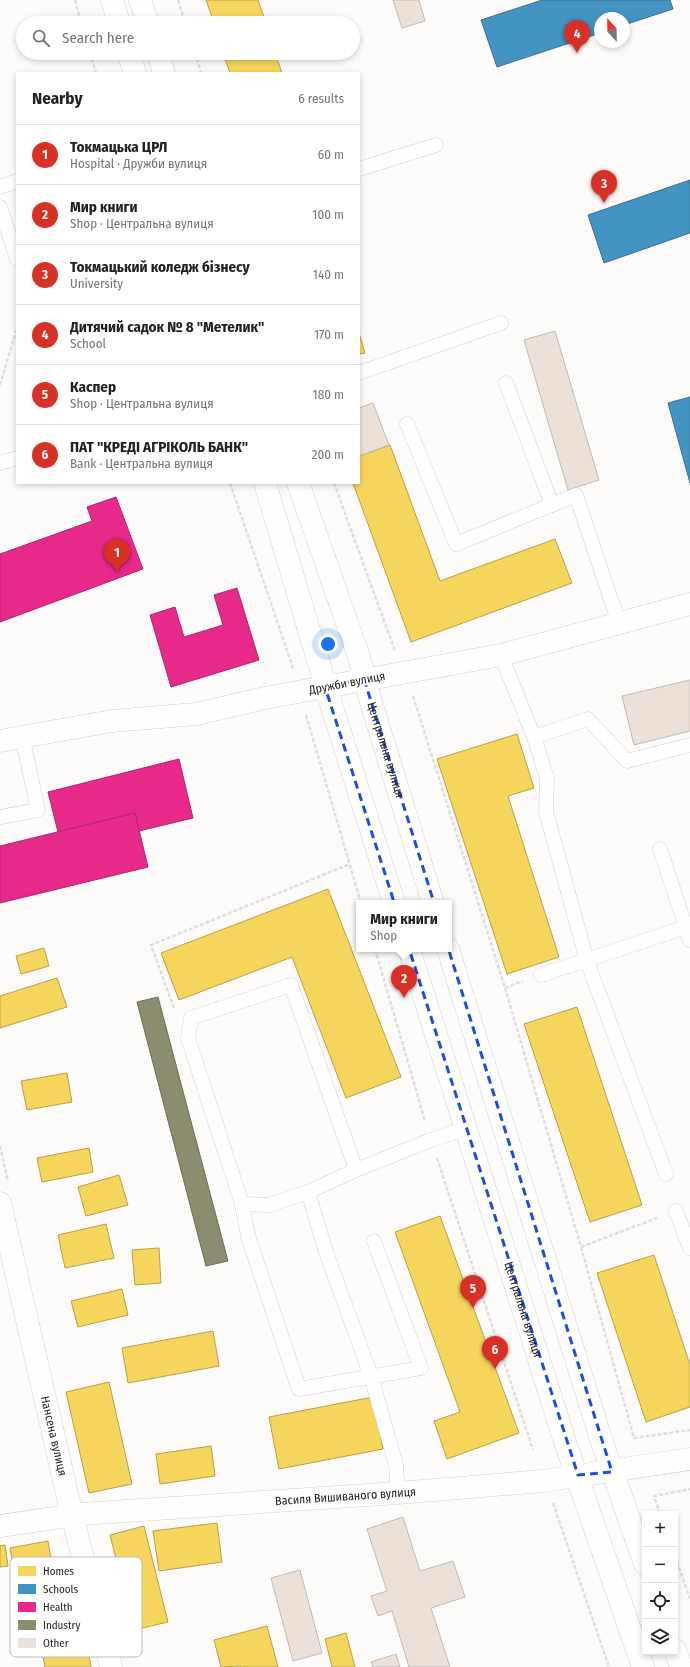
<!DOCTYPE html>
<meta charset="utf-8">
<style>
:root{--surface:#fff;--page:#f2f2f2;--text:#202124;--muted:#757577;--line:#e0e0e0;--accent:#d93025}
body{margin:0;font-family:"Fira Sans Condensed",sans-serif;background:var(--page);color:var(--text)}
.controls{position:absolute;right:12px;bottom:12px;display:grid;overflow:hidden;border-radius:0px;box-shadow:0 2px 6px #0003}
.controls button{width:36px;height:36px;display:grid;place-items:center;padding:0;border:0;border-bottom:1px solid var(--line);background:var(--surface);color:var(--text);font:20px sans-serif}
.compass{position:absolute;left:594px;top:12px;width:36px;height:36px;border-radius:50%;background:var(--surface);box-shadow:0 2px 6px #0003;rotate:338deg}
.you{position:absolute;left:328px;top:644px;width:14px;height:14px;margin:-10px;border:3px solid #fff;border-radius:50%;background:#1a73e8;box-shadow:0 0 0 6px #1a73e833}
.badge{display:grid;place-items:center;width:26px;height:26px;border-radius:50%;background:var(--accent);color:#fff;font-size:13px;font-weight:700}
.pin{position:absolute;translate:-50% -33px;filter:drop-shadow(0 1px 2px #0008)}
.pin::after{content:'';position:absolute;top:21px;width:14px;height:12px;background:inherit;clip-path:polygon(0 0,100% 0,50% 100%)}
.popup{position:absolute;left:356px;top:900px;width:96px;height:52px;box-sizing:border-box;display:grid;place-content:center;border-radius:0px;background:var(--surface);filter:drop-shadow(0 1px 3px #0005);font-size:13px;white-space:nowrap;color:var(--muted)}
.popup b{font-size:15px;color:var(--text)}
.popup::after{content:'';position:absolute;left:50%;top:100%;margin-left:-8px;border:8px solid transparent;border-top-color:var(--surface)}
.list{margin:0;padding:0;list-style:none}
h2{display:flex;justify-content:space-between;align-items:center;height:52px;margin:0;padding:0 16px;font-size:17px}
h2 small{font-size:13px;font-weight:400;color:var(--muted)}
.list li{display:grid;grid-template-columns:26px 1fr auto;gap:12px;align-items:center;box-sizing:border-box;height:60px;padding:0 16px;border-top:1px solid var(--line)}
.list b{display:block;font-size:15px;white-space:nowrap}
.list p{margin:0;font-size:13px;white-space:nowrap;color:var(--muted)}
.list em{font-size:13px;font-style:normal;color:var(--muted)}
.icon{flex:none;width:22px;height:22px;fill:none;stroke:currentColor;stroke-width:2;stroke-linecap:round;stroke-linejoin:round}
.map{position:relative;flex:none;width:690px;height:1667px;overflow:hidden}
.search{position:absolute;background:var(--surface);box-shadow:0 2px 6px #0003;left:16px;top:16px;width:344px;height:44px;display:flex;align-items:center;gap:10px;box-sizing:border-box;padding:0 14px;border-radius:22px;color:var(--muted);font-size:15px}
.panel{position:absolute;background:var(--surface);box-shadow:0 2px 6px #0003;left:16px;top:72px;width:344px;height:412px;border-radius:0px}
.map>svg:first-child{display:block}
</style>
<div class="map">
<svg width="690" height="1667" viewBox="0 0 690 1667">
<rect width="100%" height="100%" fill="#fdfbf9"/>
<g fill="#f6d55c" stroke="#b89f49">
<polygon points="206,0 258,0 266,23 214,23"/>
<polygon points="223,53 275,53 282,73 230,73"/>
<polygon points="359,333 365,353 359,354"/>
<polygon points="390,445 440,581 555,539 572,583 411,642 353,483 359,483 359,456"/>
<polygon points="517,734 534,788 508,796 559,957 507,974 437,759"/>
<polygon points="328,889 401,1077 346,1098 292,957 179,1000 161,953"/>
<polygon points="44,948 49,966 21,974 16,956"/>
<polygon points="57,978 67,1007 0,1028 0,996"/>
<polygon points="577,1007 642,1205 590,1222 524,1024"/>
<polygon points="67,1073 72,1102 27,1110 21,1081"/>
<polygon points="89,1148 93,1172 42,1182 37,1158"/>
<polygon points="119,1175 128,1205 86,1216 78,1187"/>
<polygon points="440,1216 519,1433 447,1459 434,1421 460,1412 395,1232"/>
<polygon points="106,1224 114,1258 65,1268 58,1235"/>
<polygon points="159,1248 161,1283 135,1285 132,1250"/>
<polygon points="654,1255 690,1365 690,1407 646,1422 597,1273"/>
<polygon points="122,1289 128,1315 78,1327 71,1301"/>
<polygon points="213,1331 219,1366 128,1383 122,1348"/>
<polygon points="109,1382 132,1484 89,1493 66,1392"/>
<polygon points="373,1397 383,1449 279,1469 269,1417"/>
<polygon points="211,1446 215,1476 160,1484 156,1454"/>
<polygon points="217,1523 222,1562 159,1571 153,1531"/>
<polygon points="144,1526 168,1622 134,1630 110,1535"/>
<polygon points="48,1541 54,1577 16,1584 10,1548"/>
<polygon points="5,1545 8,1566 0,1567 0,1546"/>
<polygon points="74,1582 85,1628 60,1634 49,1588"/>
<polygon points="267,1626 278,1667 241,1667 240,1666 221,1667 214,1640"/>
<polygon points="346,1633 355,1667 332,1667 325,1639"/>
<polygon points="87,1643 91,1667 45,1667 42,1651"/>
</g>
<g fill="#4393c3" stroke="#3b7191">
<polygon points="542,0 670,0 673,9 624,25 624,18 600,18 600,33 497,67 481,20"/>
<polygon points="690,180 690,233 604,263 588,215"/>
<polygon points="690,397 690,483 668,403"/>
</g>
<g fill="#e7298a" stroke="#ae2769">
<polygon points="116,497 143,569 0,622 0,554 92,521 87,507"/>
<polygon points="237,588 259,660 171,687 150,615 175,607 184,637 223,625 214,595"/>
<polygon points="179,759 193,818 139,831 135,813 58,832 48,792"/>
<polygon points="135,813 148,867 0,903 0,846"/>
</g>
<polygon fill="#8c8c6e" stroke="#6e6c56" points="158,997 228,1261 206,1266 137,1002"/>
<g fill="#ece1d9" stroke="#bfbab7">
<polygon points="393,0 419,0 425,21 402,28"/>
<polygon points="555,331 599,480 568,490 524,340"/>
<polygon points="373,403 389,445 359,456 359,408"/>
<polygon points="690,680 690,731 634,745 622,696"/>
<polygon points="403,1517 420,1571 453,1561 465,1597 431,1608 450,1667 409,1667 392,1611 378,1616 371,1596 387,1591 367,1529"/>
<polygon points="300,1570 322,1653 293,1661 271,1578"/>
<polygon points="396,1654 400,1667 373,1667 371,1662"/>
</g>
<g fill="none" stroke-linecap="round" stroke-linejoin="round">
<g stroke="#d2cecb" stroke-width="15">
<g id="service">
<polyline points="359,169 436,145"/>
<polyline points="0,187 17,181"/>
<polyline points="0,207 17,259"/>
<polyline points="359,373 501,323"/>
<polyline points="506,383 552,505"/>
<polyline points="407,424 456,544 576,495 619,623"/>
<polyline points="0,463 17,458"/>
<polyline points="501,655 534,737 547,778 546,812 587,961 666,1174"/>
<polyline points="534,737 588,719 627,761 690,745"/>
<polyline points="0,817 38,810 22,736"/>
<polyline points="660,849 690,940"/>
<polyline points="541,975 686,927"/>
<polyline points="356,1170 291,985 191,1018 188,1038 242,1204 269,1205 308,1192 356,1170 431,1140 467,1128"/>
<polyline points="308,1192 326,1252 371,1376 396,1465 398,1493"/>
<polyline points="242,1204 248,1236 299,1389 421,1368 374,1241"/>
<polyline points="676,1211 690,1248"/>
</g>
</g>
<g stroke="#d2cecb" stroke-width="23">
<g id="minor">
<polyline points="0,741 112,721 196,714 265,698 325,687"/>
<path id="s1" d="M0,1203l72,312 39,152"/>
</g>
</g>
<g stroke="#d2cecb" stroke-width="23">
<g id="tertiary">
<polyline points="112,0 119,23"/>
<polyline points="140,0 148,23"/>
<polyline points="128,53 135,73"/>
<polyline points="158,53 164,73"/>
<polyline points="265,483 332,707 394,903"/>
<path id="s2" d="M298,483l61,174 11,42 63,204"/>
<polyline points="325,687 501,655 690,604"/>
<path id="s3" d="M409,949l157,496 77,222"/>
<polyline points="448,949 601,1439 645,1564"/>
<path id="s4" d="M0,1526l81,-12 317,-21 145,-12 147,-22"/>
<polyline points="675,1650 681,1667"/>
</g>
</g>
<g stroke="#dfdede" stroke-width="2.5" stroke-dasharray="4 2" stroke-linecap="butt">
<polyline points="75,0 81,23"/>
<polyline points="178,0 185,23"/>
<polyline points="90,53 96,73"/>
<polyline points="195,53 201,73"/>
<polyline points="0,385 17,328"/>
<polyline points="230,483 293,668"/>
<polyline points="334,483 395,651"/>
<polyline points="413,696 505,988 581,1247 634,1438 690,1430"/>
<polyline points="306,715 361,903"/>
<polyline points="375,949 425,1121"/>
<polyline points="505,988 523,981"/>
<polyline points="174,1008 151,945 350,864"/>
<polyline points="0,1146 8,1181"/>
<polyline points="437,1158 533,1450"/>
<polyline points="581,1247 657,1218"/>
<polyline points="553,1503 609,1667"/>
<polyline points="660,1514 654,1496 690,1489"/>
<polyline points="675,1556 690,1599"/>
</g>
<use href="#service" stroke="#fffefe" stroke-width="14"/>
<use href="#minor" stroke="#fffefe" stroke-width="22"/>
<use href="#tertiary" stroke="#fffefe" stroke-width="22"/>
</g>
<path fill="none" stroke="#1d4ed8" stroke-width="3" stroke-dasharray="8 5" stroke-linejoin="round" d="M364,679l248,793 -34,3 -253,-788z"/>
<g text-anchor="middle" stroke-width="4" stroke-linejoin="round" paint-order="stroke">
<g font-size="12" fill="#29211d" stroke="#fff">
<text transform="translate(347 683) rotate(-11)" y="4">Дружби вулиця</text>
<text dy="4" stroke="none"><textPath href="#s2" startOffset="281">Центральна вулиця</textPath></text>
<text dy="4" stroke="none"><textPath href="#s3" startOffset="378">Центральна вулиця</textPath></text>
<text dy="4" stroke="none"><textPath href="#s1" startOffset="239">Нансена вулиця</textPath></text>
<text dy="4" stroke="none"><textPath href="#s4" startOffset="347">Василя Вишиваного вулиця</textPath></text>
</g>
</g>
<rect x="10" y="1557" width="132" height="100" rx="6" fill="#fff" stroke="#bfbcbb" stroke-width="1"/>
<rect x="18" y="1566" width="18" height="10" fill="#f6d55c"/>
<rect x="18" y="1584" width="18" height="10" fill="#4393c3"/>
<rect x="18" y="1602" width="18" height="10" fill="#e7298a"/>
<rect x="18" y="1620" width="18" height="10" fill="#8c8c6e"/>
<rect x="18" y="1638" width="18" height="10" fill="#ece1d9"/>
<g font-size="11" fill="#29211d">
<text x="43" y="1575">Homes</text>
<text x="43" y="1593">Schools</text>
<text x="43" y="1611">Health</text>
<text x="43" y="1629">Industry</text>
<text x="43" y="1647">Other</text>
</g>
</svg>
<div class="controls">
<button>+</button>
<button>−</button>
<button><svg class="icon" aria-label="locate" viewBox="0 0 24 24"><circle cx="12" cy="12" r="6"/><path d="M12 2v4M12 18v4M2 12h4M18 12h4"/></svg></button>
<button><svg class="icon" aria-label="layers" viewBox="0 0 24 24"><path d="M12 4l9 5-9 5-9-5zM3 14l9 5 9-5"/></svg></button>
</div>
<svg class="compass" viewBox="-18 -18 36 36"><path d="M0-13l5 13h-10z" fill="#e53935"/><path d="M0 13l5-13h-10z" fill="#757577"/></svg>
<div class="you"></div>
<div class="pin badge" style="left:117px;top:572px">1</div>
<div class="pin badge" style="left:404px;top:998px">2</div>
<div class="popup"><b>Мир книги</b>Shop</div>
<div class="pin badge" style="left:604px;top:203px">3</div>
<div class="pin badge" style="left:577px;top:53px">4</div>
<div class="pin badge" style="left:473px;top:1308px">5</div>
<div class="pin badge" style="left:495px;top:1369px">6</div>
<div class="search"><svg class="icon" aria-label="search" viewBox="0 0 24 24"><circle cx="10" cy="10" r="6"/><path d="M15 15l6 6"/></svg>Search here</div>
<section class="panel">
<h2>Nearby<small>6 results</small></h2>
<ul class="list">
<li><span class="badge">1</span><div><b>Токмацька ЦРЛ</b><p>Hospital · Дружби вулиця</p></div><em>60 m</em></li>
<li><span class="badge">2</span><div><b>Мир книги</b><p>Shop · Центральна вулиця</p></div><em>100 m</em></li>
<li><span class="badge">3</span><div><b>Токмацький коледж бізнесу</b><p>University</p></div><em>140 m</em></li>
<li><span class="badge">4</span><div><b>Дитячий садок № 8 &quot;Метелик&quot;</b><p>School</p></div><em>170 m</em></li>
<li><span class="badge">5</span><div><b>Каспер</b><p>Shop · Центральна вулиця</p></div><em>180 m</em></li>
<li><span class="badge">6</span><div><b>ПАТ &quot;КРЕДI АГРIКОЛЬ БАНК&quot;</b><p>Bank · Центральна вулиця</p></div><em>200 m</em></li>
</ul>
</section>
</div>
